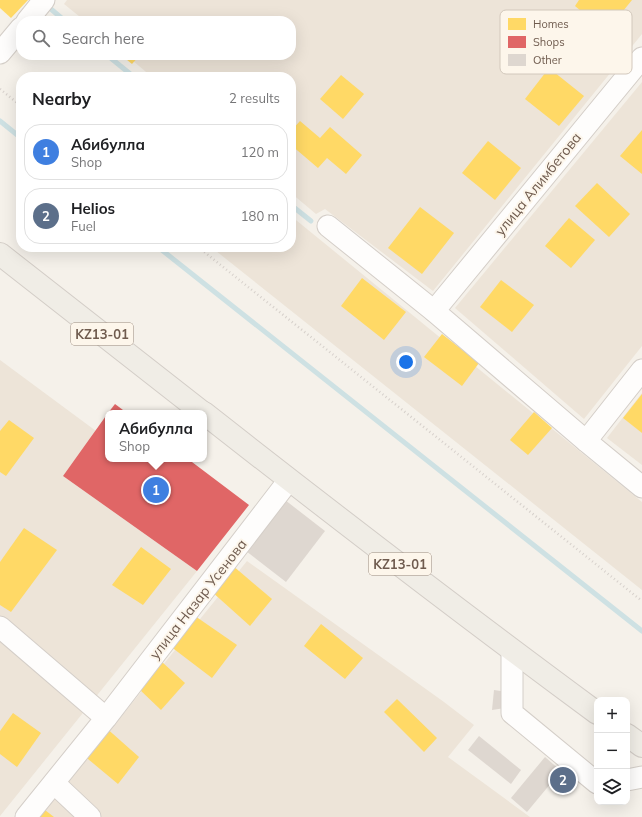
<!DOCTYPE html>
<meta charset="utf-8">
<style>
:root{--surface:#fff;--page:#f2f2f2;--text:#202124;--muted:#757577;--line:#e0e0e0;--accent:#d93025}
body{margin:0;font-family:Mulish,sans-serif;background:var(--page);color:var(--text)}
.controls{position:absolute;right:12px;bottom:12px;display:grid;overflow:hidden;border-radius:8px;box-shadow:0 4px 16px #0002}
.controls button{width:36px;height:36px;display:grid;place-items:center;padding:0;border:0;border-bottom:1px solid var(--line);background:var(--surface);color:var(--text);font:20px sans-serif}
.you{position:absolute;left:406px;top:362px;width:14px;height:14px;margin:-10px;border:3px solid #fff;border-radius:50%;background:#1a73e8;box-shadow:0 0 0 6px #1a73e833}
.badge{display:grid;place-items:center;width:26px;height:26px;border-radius:50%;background:var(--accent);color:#fff;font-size:13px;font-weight:700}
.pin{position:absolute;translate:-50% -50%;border:2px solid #fff;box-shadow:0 1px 4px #0006}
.popup{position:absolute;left:105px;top:410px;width:102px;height:52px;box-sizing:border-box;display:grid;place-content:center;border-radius:8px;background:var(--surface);filter:drop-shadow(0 1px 3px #0005);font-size:13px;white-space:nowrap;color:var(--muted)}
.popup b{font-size:15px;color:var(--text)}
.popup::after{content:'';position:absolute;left:50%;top:100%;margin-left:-8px;border:8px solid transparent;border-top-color:var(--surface)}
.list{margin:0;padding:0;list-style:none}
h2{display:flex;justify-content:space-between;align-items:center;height:52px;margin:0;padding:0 16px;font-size:17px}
h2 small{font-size:13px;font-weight:400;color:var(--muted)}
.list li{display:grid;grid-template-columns:26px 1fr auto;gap:12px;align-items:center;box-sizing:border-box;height:56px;margin:0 8px 8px;padding:0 8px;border:1px solid var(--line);border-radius:16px}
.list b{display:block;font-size:15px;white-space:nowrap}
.list p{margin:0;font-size:13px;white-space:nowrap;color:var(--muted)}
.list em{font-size:13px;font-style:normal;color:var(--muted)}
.icon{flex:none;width:22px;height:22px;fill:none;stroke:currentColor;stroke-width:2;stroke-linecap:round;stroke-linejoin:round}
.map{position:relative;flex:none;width:642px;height:817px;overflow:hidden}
.search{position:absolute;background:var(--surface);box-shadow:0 4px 16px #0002;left:16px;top:16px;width:280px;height:44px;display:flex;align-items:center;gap:10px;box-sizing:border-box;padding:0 14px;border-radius:16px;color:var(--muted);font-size:15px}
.panel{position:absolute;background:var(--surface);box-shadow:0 4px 16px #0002;left:16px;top:72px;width:280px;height:180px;border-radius:16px}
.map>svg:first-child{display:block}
</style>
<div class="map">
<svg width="642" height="817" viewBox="0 0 642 817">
<rect width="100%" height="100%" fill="#f5f1ea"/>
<g fill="#ede4d8">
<polygon points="67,0 642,0 642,34 433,291 325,209 316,214 291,193 291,77 152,77 126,55 291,55 291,21 85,21 64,4"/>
<polygon points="642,82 642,346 584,419 455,308"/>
<polygon points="291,216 642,502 642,590 211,247 291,247"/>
<polygon points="0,360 96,431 63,476 197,571 0,816"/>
<polygon points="642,393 642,465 607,438"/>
<polygon points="247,561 444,702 474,725 448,757 530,817 40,817"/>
</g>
<g fill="#ffd966">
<polygon points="0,0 28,0 11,18 0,8"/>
<polygon points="579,0 632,0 606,32 575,6"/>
<polygon points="121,55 140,55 132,64"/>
<polygon points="549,68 584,96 559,126 525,99"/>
<polygon points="341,75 364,94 343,119 320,99"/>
<polygon points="300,121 320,138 330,127 362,155 346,174 327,158 318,168 291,145 291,131"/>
<polygon points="642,130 642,174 620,156"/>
<polygon points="488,141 521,168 495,200 462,173"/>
<polygon points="597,183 630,214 609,237 575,206"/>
<polygon points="420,207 454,233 422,274 388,248"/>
<polygon points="569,218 595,240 571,268 545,246"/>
<polygon points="362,278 406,312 384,340 341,306"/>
<polygon points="501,280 534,305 512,332 480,307"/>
<polygon points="442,334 479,363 462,386 424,357"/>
<polygon points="642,394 642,433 623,418"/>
<polygon points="534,412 552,428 528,455 510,440"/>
<polygon points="9,420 34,438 6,476 0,472 0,431"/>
<polygon points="24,528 57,550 11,612 0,605 0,562"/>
<polygon points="141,547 171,569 143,605 112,585"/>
<polygon points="232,565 272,599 250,626 211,591"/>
<polygon points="195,616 237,645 212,678 170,646"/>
<polygon points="321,624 363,658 345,679 304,646"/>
<polygon points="162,662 185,683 161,710 138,688"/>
<polygon points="397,699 437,738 424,752 384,712"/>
<polygon points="13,713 41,733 17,767 0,754 0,731"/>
<polygon points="104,726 139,757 118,784 82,754"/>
<polygon points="41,807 54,817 33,817"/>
</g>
<g fill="#e06666">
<polygon points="115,404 127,413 108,413"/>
<polygon points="108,413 108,459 188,459 249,505 197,571 63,476"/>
</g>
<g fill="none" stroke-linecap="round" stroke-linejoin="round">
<g stroke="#cee1e3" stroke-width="5">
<polyline points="45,4 65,21"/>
<polyline points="107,55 134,77"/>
<polyline points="0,121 21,138"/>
<polyline points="291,205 311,221"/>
<polyline points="158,247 642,631"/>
</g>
</g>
<g fill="#ded7d0">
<polygon points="285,500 325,531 286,582 246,551"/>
<polygon points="494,690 507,692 505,708 492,710"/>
<polygon points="479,736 521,770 511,784 468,750"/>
<polygon points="545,757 561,771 527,812 511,798"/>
</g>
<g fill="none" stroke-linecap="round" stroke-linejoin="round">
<g stroke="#d4cec8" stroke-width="23">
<g id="minor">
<polyline points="27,21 44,0"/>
<polyline points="0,53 21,28"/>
<polyline points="328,226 434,311 586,441 642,487"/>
<polyline points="434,311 642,58"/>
<polyline points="586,441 642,370"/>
<polyline points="0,627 106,718"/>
<polyline points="512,651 512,713 597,783"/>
<polyline points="627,780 642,777"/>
<polyline points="54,783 90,817"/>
<polyline points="26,817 106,718 289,480"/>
</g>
</g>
<g stroke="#d3cdc7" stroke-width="24">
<g id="major">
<polyline points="0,254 203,413"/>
<path d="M204,413c130,102 260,202 393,300"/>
<polyline points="627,735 642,746"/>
</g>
</g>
<g stroke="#d6d0cb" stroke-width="2.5" stroke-dasharray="1 3" stroke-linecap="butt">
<polyline points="0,89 21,106"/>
<polyline points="198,247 642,601"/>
</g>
<use href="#minor" stroke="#fefdfc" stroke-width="21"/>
<use href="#major" stroke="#f0ede6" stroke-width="22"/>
</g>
<g text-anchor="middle" stroke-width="4" stroke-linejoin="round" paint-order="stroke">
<g fill="#fdf6eb" stroke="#9a8a7d" stroke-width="1">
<rect x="71" y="323" width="62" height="22" rx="3"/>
<rect x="369" y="553" width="62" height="22" rx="3"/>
</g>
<g font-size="13" font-weight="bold" fill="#6f5b4e">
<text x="102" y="339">KZ13-01</text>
<text x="400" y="569">KZ13-01</text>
</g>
<g font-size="14" fill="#6f5b4e" stroke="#fdf6eb">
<text transform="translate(538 184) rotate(-51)" y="5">улица Алимбетова</text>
<text transform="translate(198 599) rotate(-52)" y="5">улица Назар Усенова</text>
</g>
</g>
<rect x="500" y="10" width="132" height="64" rx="6" fill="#fdf6eb" stroke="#d2c8bc" stroke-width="1"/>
<rect x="508" y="18" width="18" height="12" fill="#ffd966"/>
<rect x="508" y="36" width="18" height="12" fill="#e06666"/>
<rect x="508" y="54" width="18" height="12" fill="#ded7d0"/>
<g font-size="11" fill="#6f5b4e">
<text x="533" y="28">Homes</text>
<text x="533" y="46">Shops</text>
<text x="533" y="64">Other</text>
</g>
</svg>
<div class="controls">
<button>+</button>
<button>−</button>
<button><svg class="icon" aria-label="layers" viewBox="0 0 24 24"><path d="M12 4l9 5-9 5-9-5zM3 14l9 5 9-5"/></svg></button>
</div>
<div class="you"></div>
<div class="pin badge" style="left:156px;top:490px;background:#3f7fe0">1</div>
<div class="popup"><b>Абибулла</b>Shop</div>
<div class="pin badge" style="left:563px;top:780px;background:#5c6f8a">2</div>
<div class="search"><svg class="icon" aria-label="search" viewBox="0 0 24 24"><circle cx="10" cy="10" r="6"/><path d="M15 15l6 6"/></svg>Search here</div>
<section class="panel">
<h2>Nearby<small>2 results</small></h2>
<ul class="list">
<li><span class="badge" style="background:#3f7fe0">1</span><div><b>Абибулла</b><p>Shop</p></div><em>120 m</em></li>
<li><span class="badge" style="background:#5c6f8a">2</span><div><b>Helios</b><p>Fuel</p></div><em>180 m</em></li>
</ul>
</section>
</div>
